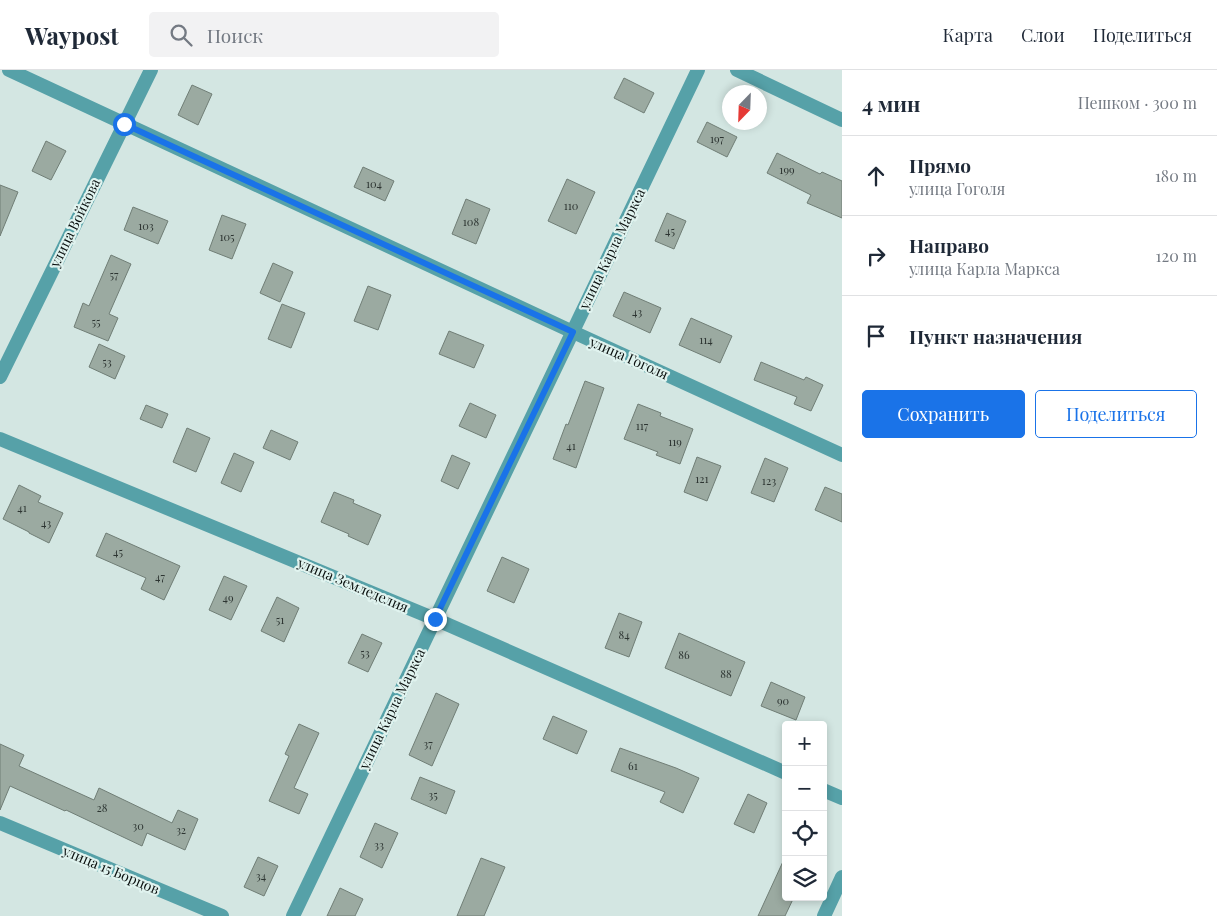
<!DOCTYPE html>
<html lang="ru">
<meta charset="utf-8">
<style>
:root{--surface:#fff;--page:#f2f2f3;--text:#1f2937;--muted:#747a83;--line:#e0e1e3;--accent:#1a73e8}
body{margin:0;font-family:"Playfair Display",serif;background:var(--page);color:var(--text)}
.controls{position:absolute;right:15px;bottom:15px;display:grid;overflow:hidden;border-radius:5px;box-shadow:0 2px 8px #0003}
.controls button{width:45px;height:45px;display:grid;place-items:center;padding:0;border:0;border-bottom:1px solid var(--line);background:var(--surface);color:var(--text);font:25px sans-serif}
.compass{position:absolute;left:722px;top:15px;width:45px;height:45px;border-radius:50%;background:var(--surface);box-shadow:0 2px 8px #0003;rotate:203deg}
.stop{position:absolute;width:15px;height:15px;margin:-11px;border:4px solid #1a73e8;border-radius:50%;background:#fff}
.stop.end{background:#1a73e8;border-color:#fff;box-shadow:0 1px 5px #0008}
.list{margin:0;padding:0;list-style:none}
h2{display:flex;justify-content:space-between;align-items:center;height:65px;margin:0;padding:0 20px;font-size:21px}
h2 small{font-size:16px;font-weight:400;color:var(--muted)}
.list li{display:grid;grid-template-columns:32px 1fr auto;gap:15px;align-items:center;box-sizing:border-box;height:80px;padding:0 20px;border-top:1px solid var(--line)}
.list b{display:block;font-size:19px;white-space:nowrap}
.list p{margin:0;font-size:16px;white-space:nowrap;color:var(--muted)}
.list em{font-size:16px;font-style:normal;color:var(--muted)}
.actions{display:flex;gap:10px;padding:15px 20px}
.actions a{flex:1;padding:11px 0;border:1px solid var(--accent);border-radius:5px;text-align:center;font-size:18px;color:var(--accent)}
.actions .main{background:var(--accent);color:#fff}
.icon{flex:none;width:28px;height:28px;fill:none;stroke:currentColor;stroke-width:2;stroke-linecap:round;stroke-linejoin:round}
.map{position:relative;flex:none;width:842px;height:846px;overflow:hidden}
header{display:flex;align-items:center;gap:30px;box-sizing:border-box;height:70px;padding:0 25px;background:var(--surface);border-bottom:1px solid var(--line)}
header strong{font-size:24px}
nav{display:flex;gap:28px;margin-inline-start:auto;font-size:18px}
.search{width:350px;height:45px;background:var(--page);display:flex;align-items:center;gap:12px;box-sizing:border-box;padding:0 18px;border-radius:5px;color:var(--muted);font-size:19px}
main{display:flex}
aside{flex:1;background:var(--surface)}
.map>svg:first-child{display:block}
</style>
<header>
<strong>Waypost</strong>
<div class="search"><svg class="icon" aria-label="search" viewBox="0 0 24 24"><circle cx="10" cy="10" r="6"/><path d="M15 15l6 6"/></svg>Поиск</div>
<nav><a>Карта</a><a>Слои</a><a>Поделиться</a></nav>
</header>
<main>
<div class="map">
<svg width="842" height="846" viewBox="0 0 842 846">
<rect width="100%" height="100%" fill="#d3e6e2"/>
<g fill="#9baaa1" stroke="#707e76">
<polygon points="624,8 654,23 644,43 614,28"/>
<polygon points="192,15 212,24 198,55 178,45"/>
<polygon points="707,52 737,67 727,87 697,72"/>
<polygon points="46,71 66,81 51,110 32,101"/>
<polygon points="777,83 820,104 822,102 842,111 842,148 807,133 811,125 767,103"/>
<polygon points="363,97 394,111 385,131 354,117"/>
<polygon points="567,109 595,122 576,164 548,151"/>
<polygon points="0,115 18,122 0,166"/>
<polygon points="466,129 490,139 476,174 452,164"/>
<polygon points="133,137 168,151 158,174 124,160"/>
<polygon points="667,143 686,151 674,179 655,171"/>
<polygon points="222,145 246,154 232,189 209,180"/>
<polygon points="111,185 131,194 109,244 118,248 108,271 74,257 83,233 89,236"/>
<polygon points="273,193 293,202 280,232 260,223"/>
<polygon points="368,216 391,225 378,260 354,251"/>
<polygon points="624,222 661,238 650,263 613,246"/>
<polygon points="282,234 305,243 291,278 268,269"/>
<polygon points="691,248 732,266 720,293 679,275"/>
<polygon points="449,261 484,275 474,298 439,284"/>
<polygon points="99,274 125,286 115,309 89,297"/>
<polygon points="761,292 804,310 806,307 823,315 811,341 794,334 797,327 754,310"/>
<polygon points="585,311 604,318 576,398 553,389 566,354 568,355"/>
<polygon points="470,333 496,345 486,368 459,356"/>
<polygon points="638,334 661,343 660,346 693,359 680,394 656,385 658,382 624,369"/>
<polygon points="146,335 168,344 162,358 140,349"/>
<polygon points="187,358 210,368 196,402 173,392"/>
<polygon points="271,360 298,372 290,390 263,378"/>
<polygon points="234,383 254,392 241,422 221,413"/>
<polygon points="452,385 470,393 458,419 441,411"/>
<polygon points="697,387 721,396 707,431 684,422"/>
<polygon points="765,388 788,398 774,432 751,423"/>
<polygon points="19,415 41,426 38,432 63,443 49,473 29,463 29,462 3,449"/>
<polygon points="825,417 842,424 842,452 815,440"/>
<polygon points="334,422 354,430 353,433 381,445 368,475 348,466 349,464 321,452"/>
<polygon points="106,463 180,496 164,530 141,519 146,508 96,486"/>
<polygon points="502,487 529,499 514,533 487,521"/>
<polygon points="224,506 247,516 231,550 209,540"/>
<polygon points="277,527 299,538 284,572 261,561"/>
<polygon points="619,543 642,552 629,587 605,578"/>
<polygon points="679,563 745,592 731,626 665,598"/>
<polygon points="362,564 382,573 368,602 348,593"/>
<polygon points="771,612 805,627 796,650 761,636"/>
<polygon points="436,623 459,634 432,696 409,685"/>
<polygon points="553,646 587,661 577,684 543,669"/>
<polygon points="299,654 319,663 294,718 308,724 299,744 269,731 289,686 285,684"/>
<polygon points="0,674 24,685 19,696 94,730 99,718 172,753 178,740 198,749 185,780 147,763 142,776 66,740 65,741 10,716 0,740"/>
<polygon points="620,678 676,698 699,708 683,743 660,732 665,722 611,701"/>
<polygon points="420,707 455,721 446,744 411,729"/>
<polygon points="748,724 767,733 754,763 734,754"/>
<polygon points="375,753 398,763 382,798 360,787"/>
<polygon points="786,785 786,827 794,827 785,846 758,846"/>
<polygon points="258,787 278,796 264,826 244,817"/>
<polygon points="481,788 505,797 484,846 457,846"/>
<polygon points="340,818 363,829 355,846 327,846"/>
</g>
<g fill="none" stroke-linecap="round" stroke-linejoin="round">
<g stroke="#56a1a8" stroke-width="14">
<polyline points="9,0 573,262 842,385"/>
<polyline points="737,0 842,50"/>
<polyline points="0,307 151,0"/>
<polyline points="0,369 435,549 786,703"/>
<polyline points="823,720 842,728"/>
<polyline points="0,753 222,846"/>
<polyline points="293,846 698,0"/>
<polyline points="824,846 842,807"/>
</g>
</g>
<g fill="none" stroke-linecap="round" stroke-linejoin="round">
<polyline stroke="#1a73e8" stroke-width="6" points="124,54 573,262 435,549"/>
</g>
<g text-anchor="middle" stroke-width="4.5" stroke-linejoin="round" paint-order="stroke">
<g font-size="11" fill="#2d3532">
<text x="717" y="73">197</text>
<text x="787" y="104">199</text>
<text x="374" y="118">104</text>
<text x="571" y="140">110</text>
<text x="471" y="156">108</text>
<text x="146" y="160">103</text>
<text x="670" y="165">45</text>
<text x="227" y="171">105</text>
<text x="114" y="209">57</text>
<text x="637" y="246">43</text>
<text x="96" y="256">55</text>
<text x="706" y="274">114</text>
<text x="107" y="296">53</text>
<text x="642" y="360">117</text>
<text x="675" y="376">119</text>
<text x="571" y="380">41</text>
<text x="702" y="413">121</text>
<text x="769" y="415">123</text>
<text x="22" y="442">41</text>
<text x="46" y="457">43</text>
<text x="118" y="486">45</text>
<text x="160" y="511">47</text>
<text x="228" y="532">49</text>
<text x="280" y="554">51</text>
<text x="624" y="569">84</text>
<text x="365" y="587">53</text>
<text x="684" y="589">86</text>
<text x="726" y="608">88</text>
<text x="783" y="635">90</text>
<text x="428" y="678">37</text>
<text x="633" y="700">61</text>
<text x="433" y="729">35</text>
<text x="102" y="742">28</text>
<text x="138" y="760">30</text>
<text x="181" y="764">32</text>
<text x="379" y="779">33</text>
<text x="261" y="810">34</text>
</g>
<g font-size="14" fill="#080e0d" stroke="#e0f3ef">
<text transform="translate(75 153) rotate(-64)" y="5">улица Войкова</text>
<text transform="translate(612 179) rotate(-64)" y="5">улица Карла Маркса</text>
<text transform="translate(629 288) rotate(24)" y="5">улица Гоголя</text>
<text transform="translate(353 515) rotate(23)" y="5">улица Земледелия</text>
<text transform="translate(392 639) rotate(-64)" y="5">улица Карла Маркса</text>
<text transform="translate(111 800) rotate(23)" y="5">улица 15 Борцов</text>
</g>
</g>
</svg>
<div class="controls">
<button>+</button>
<button>−</button>
<button><svg class="icon" aria-label="locate" viewBox="0 0 24 24"><circle cx="12" cy="12" r="6"/><path d="M12 2v4M12 18v4M2 12h4M18 12h4"/></svg></button>
<button><svg class="icon" aria-label="layers" viewBox="0 0 24 24"><path d="M12 4l9 5-9 5-9-5zM3 14l9 5 9-5"/></svg></button>
</div>
<svg class="compass" viewBox="-18 -18 36 36"><path d="M0-13l5 13h-10z" fill="#e53935"/><path d="M0 13l5-13h-10z" fill="#747a83"/></svg>
<div class="stop" style="left:124px;top:54px"></div>
<div class="stop end" style="left:435px;top:549px"></div>
</div>
<aside>
<h2>4 мин<small>Пешком · 300 m</small></h2>
<ul class="list">
<li><svg class="icon" aria-label="ahead" viewBox="0 0 24 24"><path d="M12 20V5M6 11l6-6 6 6"/></svg><div><b>Прямо</b><p>улица Гоголя</p></div><em>180 m</em></li>
<li><svg class="icon" aria-label="right" viewBox="0 0 24 24"><path d="M7 20v-9h11M14 6l5 5-5 5"/></svg><div><b>Направо</b><p>улица Карла Маркса</p></div><em>120 m</em></li>
<li><svg class="icon" aria-label="arrive" viewBox="0 0 24 24"><path d="M6 21V4h12l-3 4 3 4H6"/></svg><div><b>Пункт назначения</b></div></li>
</ul>
<div class="actions"><a class="main">Сохранить</a><a>Поделиться</a></div>
</aside>
</main>
